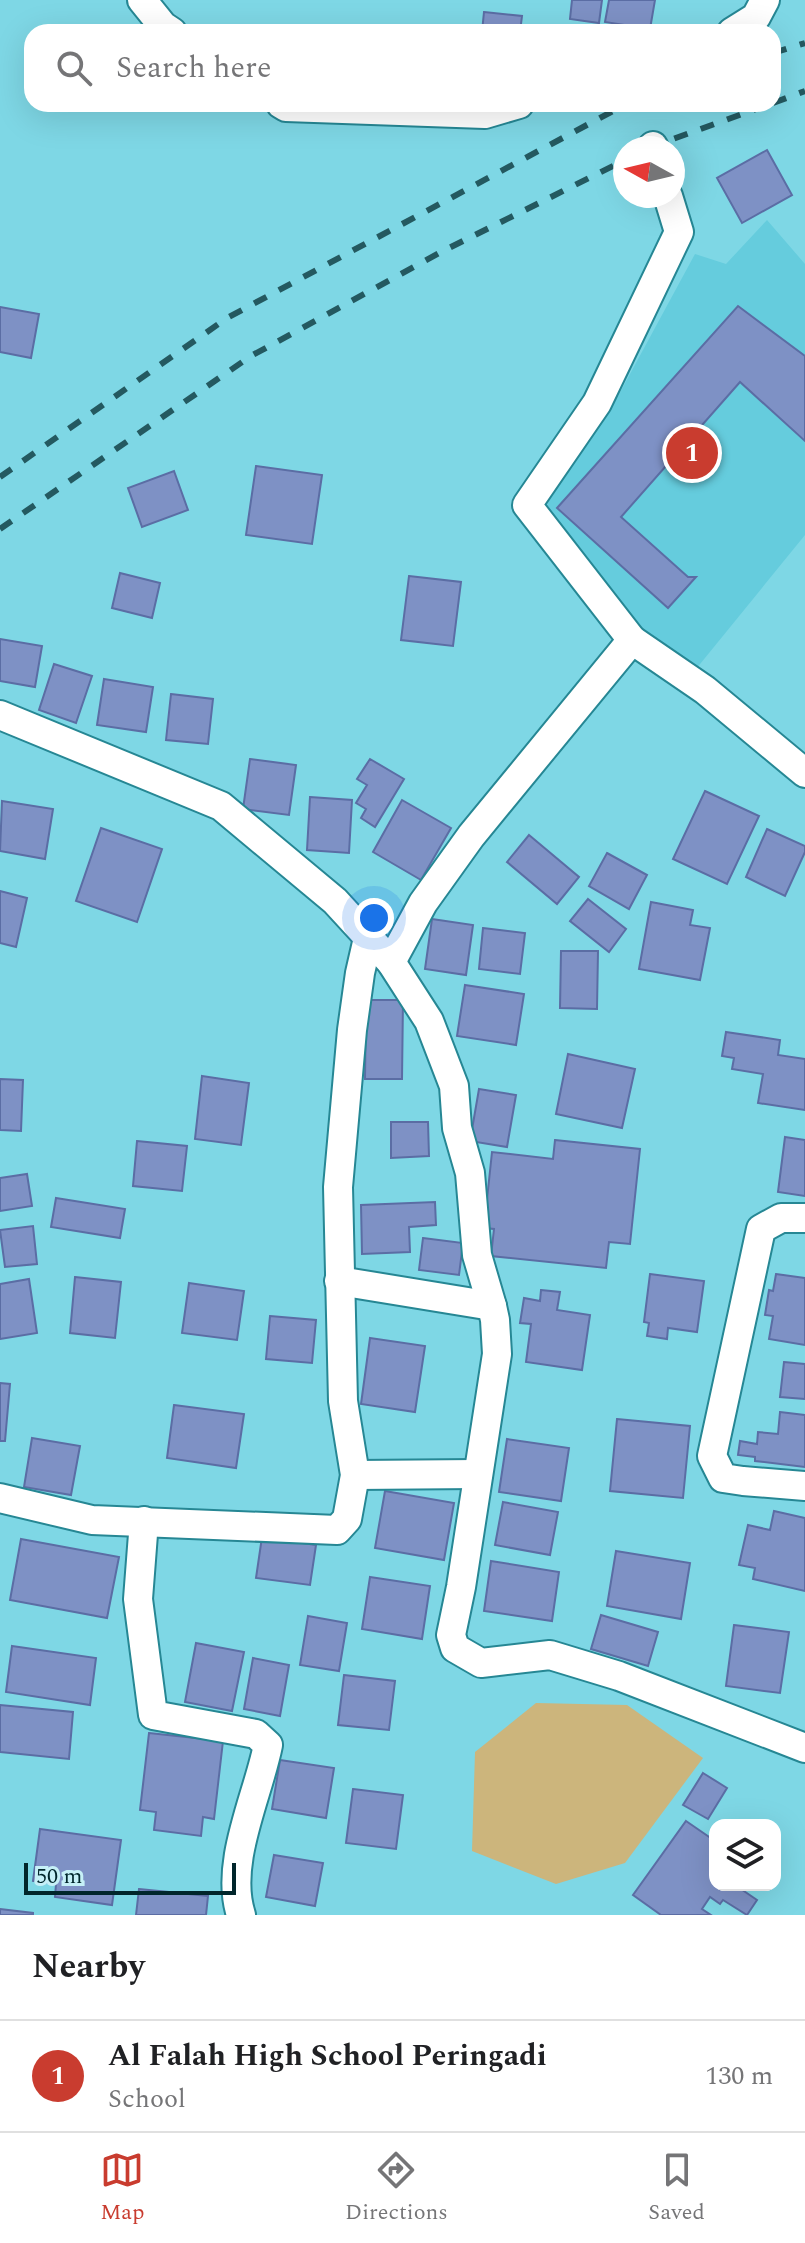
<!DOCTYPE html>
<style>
:root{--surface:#fff;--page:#f6f6f6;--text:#202124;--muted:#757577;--line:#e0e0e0;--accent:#c93c2f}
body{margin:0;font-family:Spectral,serif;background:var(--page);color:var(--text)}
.controls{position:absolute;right:24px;bottom:24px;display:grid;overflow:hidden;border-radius:16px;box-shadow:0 8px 32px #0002}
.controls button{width:72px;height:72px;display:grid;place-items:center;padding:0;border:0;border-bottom:2px solid var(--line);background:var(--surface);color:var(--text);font:40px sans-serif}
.compass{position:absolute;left:613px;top:136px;width:72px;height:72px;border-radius:50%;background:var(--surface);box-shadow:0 8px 32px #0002;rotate:278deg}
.scale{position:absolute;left:24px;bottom:20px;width:212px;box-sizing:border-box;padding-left:8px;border:4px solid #00262b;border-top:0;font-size:22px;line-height:28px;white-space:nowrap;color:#00262b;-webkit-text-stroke:6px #c6f0f7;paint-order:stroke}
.you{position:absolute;left:374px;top:918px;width:28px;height:28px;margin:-20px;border:6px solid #fff;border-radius:50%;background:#1a73e8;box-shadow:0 0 0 12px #1a73e833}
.badge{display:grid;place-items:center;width:52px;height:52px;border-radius:50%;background:var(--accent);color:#fff;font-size:26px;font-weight:700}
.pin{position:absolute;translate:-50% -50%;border:4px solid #fff;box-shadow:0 2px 8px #0006}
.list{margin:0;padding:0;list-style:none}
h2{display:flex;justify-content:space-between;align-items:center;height:104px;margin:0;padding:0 32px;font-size:34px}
h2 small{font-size:26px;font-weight:400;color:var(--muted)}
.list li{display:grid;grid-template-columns:52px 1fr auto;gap:24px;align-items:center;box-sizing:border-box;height:112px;padding:0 32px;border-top:2px solid var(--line)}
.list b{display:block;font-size:30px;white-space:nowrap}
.list p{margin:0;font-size:26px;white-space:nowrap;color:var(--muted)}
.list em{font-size:26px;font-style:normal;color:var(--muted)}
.icon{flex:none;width:44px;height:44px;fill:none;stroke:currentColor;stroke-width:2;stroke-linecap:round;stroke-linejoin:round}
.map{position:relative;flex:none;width:805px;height:1915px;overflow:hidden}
.search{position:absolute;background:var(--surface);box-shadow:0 8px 32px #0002;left:24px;right:24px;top:24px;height:88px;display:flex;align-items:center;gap:20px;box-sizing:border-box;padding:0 28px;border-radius:24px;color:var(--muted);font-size:30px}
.sheet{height:216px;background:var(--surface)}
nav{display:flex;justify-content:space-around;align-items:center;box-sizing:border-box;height:112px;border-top:2px solid var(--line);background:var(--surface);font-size:22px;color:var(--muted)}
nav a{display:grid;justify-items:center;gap:4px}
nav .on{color:var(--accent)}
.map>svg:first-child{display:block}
</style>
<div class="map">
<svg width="805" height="1915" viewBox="0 0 805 1915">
<rect width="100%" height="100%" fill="#7ed7e5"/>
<polygon fill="#65ccdd" points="767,220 805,264 805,535 696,669 642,633 541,508 617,398 695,254 726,264"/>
<polygon fill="#ccb57c" points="536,1703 627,1705 703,1758 625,1863 556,1884 472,1851 475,1752"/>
<g fill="#7e91c5" stroke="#5b6da4" stroke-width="2">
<polygon points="572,0 602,0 599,23 570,19"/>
<polygon points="609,0 655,0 650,29 605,22"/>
<polygon points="484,12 522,16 520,32 482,32"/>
<polygon points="767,150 792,195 742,223 717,178"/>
<polygon points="738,306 805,356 805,441 740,382 621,517 688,577 696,577 668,608 557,508"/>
<polygon points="0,307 39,314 31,358 0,352"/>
<polygon points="256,466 322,475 312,544 246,535"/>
<polygon points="174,471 188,510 142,527 128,488"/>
<polygon points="120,573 160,583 152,618 112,608"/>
<polygon points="409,576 461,582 453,646 401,640"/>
<polygon points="0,639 42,646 35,687 0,681"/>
<polygon points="54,664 92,676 76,723 39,710"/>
<polygon points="104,679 153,687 146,732 97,725"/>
<polygon points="171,694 213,699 208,744 166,740"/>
<polygon points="250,759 296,765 289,815 243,809"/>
<polygon points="370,759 404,779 375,827 361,818 366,809 356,803 367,785 357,779"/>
<polygon points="705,791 759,816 727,884 673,859"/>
<polygon points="310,797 352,800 349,853 307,850"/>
<polygon points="402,800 451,828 421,880 373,852"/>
<polygon points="2,801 53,809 45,859 0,851"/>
<polygon points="101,828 162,849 137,922 76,901"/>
<polygon points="767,829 805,846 805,852 785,896 746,877"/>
<polygon points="529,835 579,877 557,904 507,862"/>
<polygon points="607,853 647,875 629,909 589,886"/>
<polygon points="0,891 27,898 16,947 0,943"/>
<polygon points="588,899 626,929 609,952 570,921"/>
<polygon points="651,902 693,910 690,925 710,928 700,980 639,969"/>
<polygon points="432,919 473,925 466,975 425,969"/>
<polygon points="483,928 525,933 520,974 479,969"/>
<polygon points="561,951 598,951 597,1009 560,1008"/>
<polygon points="465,985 524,994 516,1045 457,1036"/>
<polygon points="366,1000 403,1000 402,1079 365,1079"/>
<polygon points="726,1032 780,1040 778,1055 805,1059 805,1110 758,1103 763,1074 732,1069 734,1058 722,1056"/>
<polygon points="568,1054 635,1069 622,1128 556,1114"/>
<polygon points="202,1076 249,1083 241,1145 195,1139"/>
<polygon points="0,1079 23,1080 21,1131 0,1130"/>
<polygon points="479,1089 516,1095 507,1147 470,1141"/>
<polygon points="391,1122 428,1122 429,1156 391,1158"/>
<polygon points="785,1137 805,1140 805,1196 778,1192"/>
<polygon points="555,1140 640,1149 630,1244 609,1242 606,1268 491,1256 494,1229 484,1228 492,1152 553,1159"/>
<polygon points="137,1141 187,1146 182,1191 133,1186"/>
<polygon points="27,1174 32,1206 0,1211 0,1178"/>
<polygon points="56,1198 125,1209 120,1238 51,1227"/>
<polygon points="435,1202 436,1225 409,1227 410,1252 362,1254 361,1205"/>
<polygon points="33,1226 37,1264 5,1267 0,1230"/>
<polygon points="423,1238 463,1243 459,1275 419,1270"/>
<polygon points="650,1274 704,1281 697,1332 668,1328 667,1339 647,1336 649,1323 644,1322"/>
<polygon points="776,1274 805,1278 805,1345 769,1339 773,1316 765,1315 769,1290 773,1291"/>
<polygon points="75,1277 121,1282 115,1338 70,1333"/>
<polygon points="29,1279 37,1333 0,1339 0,1284"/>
<polygon points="189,1283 244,1291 237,1340 182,1333"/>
<polygon points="541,1290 560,1292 557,1310 590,1315 582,1370 526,1362 531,1324 520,1323 524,1298 540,1301"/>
<polygon points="270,1316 316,1320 312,1363 266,1359"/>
<polygon points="370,1338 425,1346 415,1412 361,1404"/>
<polygon points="784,1362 805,1364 805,1399 780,1397"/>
<polygon points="0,1383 10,1384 5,1441 0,1441"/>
<polygon points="174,1405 244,1414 236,1468 167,1458"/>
<polygon points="780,1412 805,1415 805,1467 755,1461 755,1457 738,1455 740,1441 757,1444 758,1432 778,1434"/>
<polygon points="617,1419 690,1426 683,1498 610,1491"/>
<polygon points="32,1438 80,1446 71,1495 24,1487"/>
<polygon points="507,1439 569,1448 561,1501 499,1492"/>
<polygon points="385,1491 454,1503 444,1560 375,1548"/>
<polygon points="503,1502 558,1512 550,1555 495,1545"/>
<polygon points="774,1511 805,1518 805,1591 753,1579 755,1568 739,1565 748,1525 770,1530"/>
<polygon points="262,1537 316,1545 310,1585 256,1578"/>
<polygon points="21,1539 119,1557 107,1618 10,1600"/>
<polygon points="616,1551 690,1563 681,1619 607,1606"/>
<polygon points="491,1561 559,1572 552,1621 484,1611"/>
<polygon points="370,1577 430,1586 422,1639 362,1629"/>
<polygon points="601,1615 658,1632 648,1666 591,1649"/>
<polygon points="308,1616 347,1623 339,1671 300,1665"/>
<polygon points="734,1625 789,1632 780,1693 726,1686"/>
<polygon points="196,1643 244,1652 232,1711 185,1702"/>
<polygon points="12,1646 96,1658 90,1705 6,1692"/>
<polygon points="253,1658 289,1665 280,1716 244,1709"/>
<polygon points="344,1675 395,1681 389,1730 338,1725"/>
<polygon points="0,1705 73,1712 69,1759 0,1752"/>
<polygon points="149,1733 223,1741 214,1819 203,1817 201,1836 154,1830 156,1812 140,1810"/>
<polygon points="280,1760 334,1768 326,1818 272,1809"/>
<polygon points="703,1773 727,1788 708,1819 683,1805"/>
<polygon points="353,1789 403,1795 396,1849 346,1843"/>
<polygon points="686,1821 715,1841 715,1885 735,1885 757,1900 747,1915 723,1900 720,1904 710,1897 702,1909 711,1915 661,1915 633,1895"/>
<polygon points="40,1829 121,1840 112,1905 55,1897 56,1884 33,1881"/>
<polygon points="274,1855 323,1863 315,1906 266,1897"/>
<polygon points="139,1889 208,1896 206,1915 136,1915"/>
<polygon points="0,1909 33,1913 33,1915 0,1915"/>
</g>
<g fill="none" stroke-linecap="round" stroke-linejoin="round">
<g stroke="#268794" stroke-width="32">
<g id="minor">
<polyline points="142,0 163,26 172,32"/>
<polyline points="732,32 756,17 765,0"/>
<polyline points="281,104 286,107 485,114 519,104"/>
<polyline points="653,146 654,148"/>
<polyline points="632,640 705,690 805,773"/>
<polyline points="0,715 221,806 335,901 391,962 423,903 471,836 632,640 527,505 597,403 679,232 668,196"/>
<polyline points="391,962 429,1021 454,1086 457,1128 470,1173 477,1255 492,1306"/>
<polyline points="805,1218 781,1218 761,1229 712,1456 723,1478 743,1481 805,1486"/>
<polyline points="339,1281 492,1306 495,1320 497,1354 461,1587 451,1635 455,1648 481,1663 550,1655 619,1676 805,1748"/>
<polyline points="355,1475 478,1474"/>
<polyline points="0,1498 92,1520 337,1530 347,1519 355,1475 343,1401 338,1187 352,1030 360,973 368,938"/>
<path d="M144,1521l-6,78 15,116 103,19 12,11c-10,51 -44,118 -27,170"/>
</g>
</g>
<use href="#minor" stroke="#fff" stroke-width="28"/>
<g stroke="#245960" stroke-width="6" stroke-dasharray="14 14" stroke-linecap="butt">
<polyline points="773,53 805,43"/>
<polyline points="773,103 805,91"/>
<polyline points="648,148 770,104"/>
<polyline points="0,477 227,318 626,104"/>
<polyline points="0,529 251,356 441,252 625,160"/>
</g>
</g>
</svg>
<div class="controls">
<button><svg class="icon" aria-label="layers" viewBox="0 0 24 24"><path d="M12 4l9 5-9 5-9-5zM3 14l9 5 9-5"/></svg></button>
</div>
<svg class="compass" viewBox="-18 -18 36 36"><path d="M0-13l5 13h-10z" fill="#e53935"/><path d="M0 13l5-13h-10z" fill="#757577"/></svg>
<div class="scale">50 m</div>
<div class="you"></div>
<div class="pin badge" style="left:692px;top:453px">1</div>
<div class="search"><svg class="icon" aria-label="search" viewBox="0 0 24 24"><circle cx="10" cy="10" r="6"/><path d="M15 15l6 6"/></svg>Search here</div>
</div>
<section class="sheet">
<h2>Nearby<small></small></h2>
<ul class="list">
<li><span class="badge">1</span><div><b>Al Falah High School Peringadi</b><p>School</p></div><em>130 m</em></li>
</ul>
</section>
<nav>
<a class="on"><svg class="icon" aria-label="map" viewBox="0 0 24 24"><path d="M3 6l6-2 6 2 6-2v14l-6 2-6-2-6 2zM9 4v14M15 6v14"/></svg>Map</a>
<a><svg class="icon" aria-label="directions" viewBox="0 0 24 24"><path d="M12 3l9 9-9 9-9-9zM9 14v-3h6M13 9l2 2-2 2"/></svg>Directions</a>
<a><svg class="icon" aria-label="saved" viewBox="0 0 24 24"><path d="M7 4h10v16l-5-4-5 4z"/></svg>Saved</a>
</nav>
